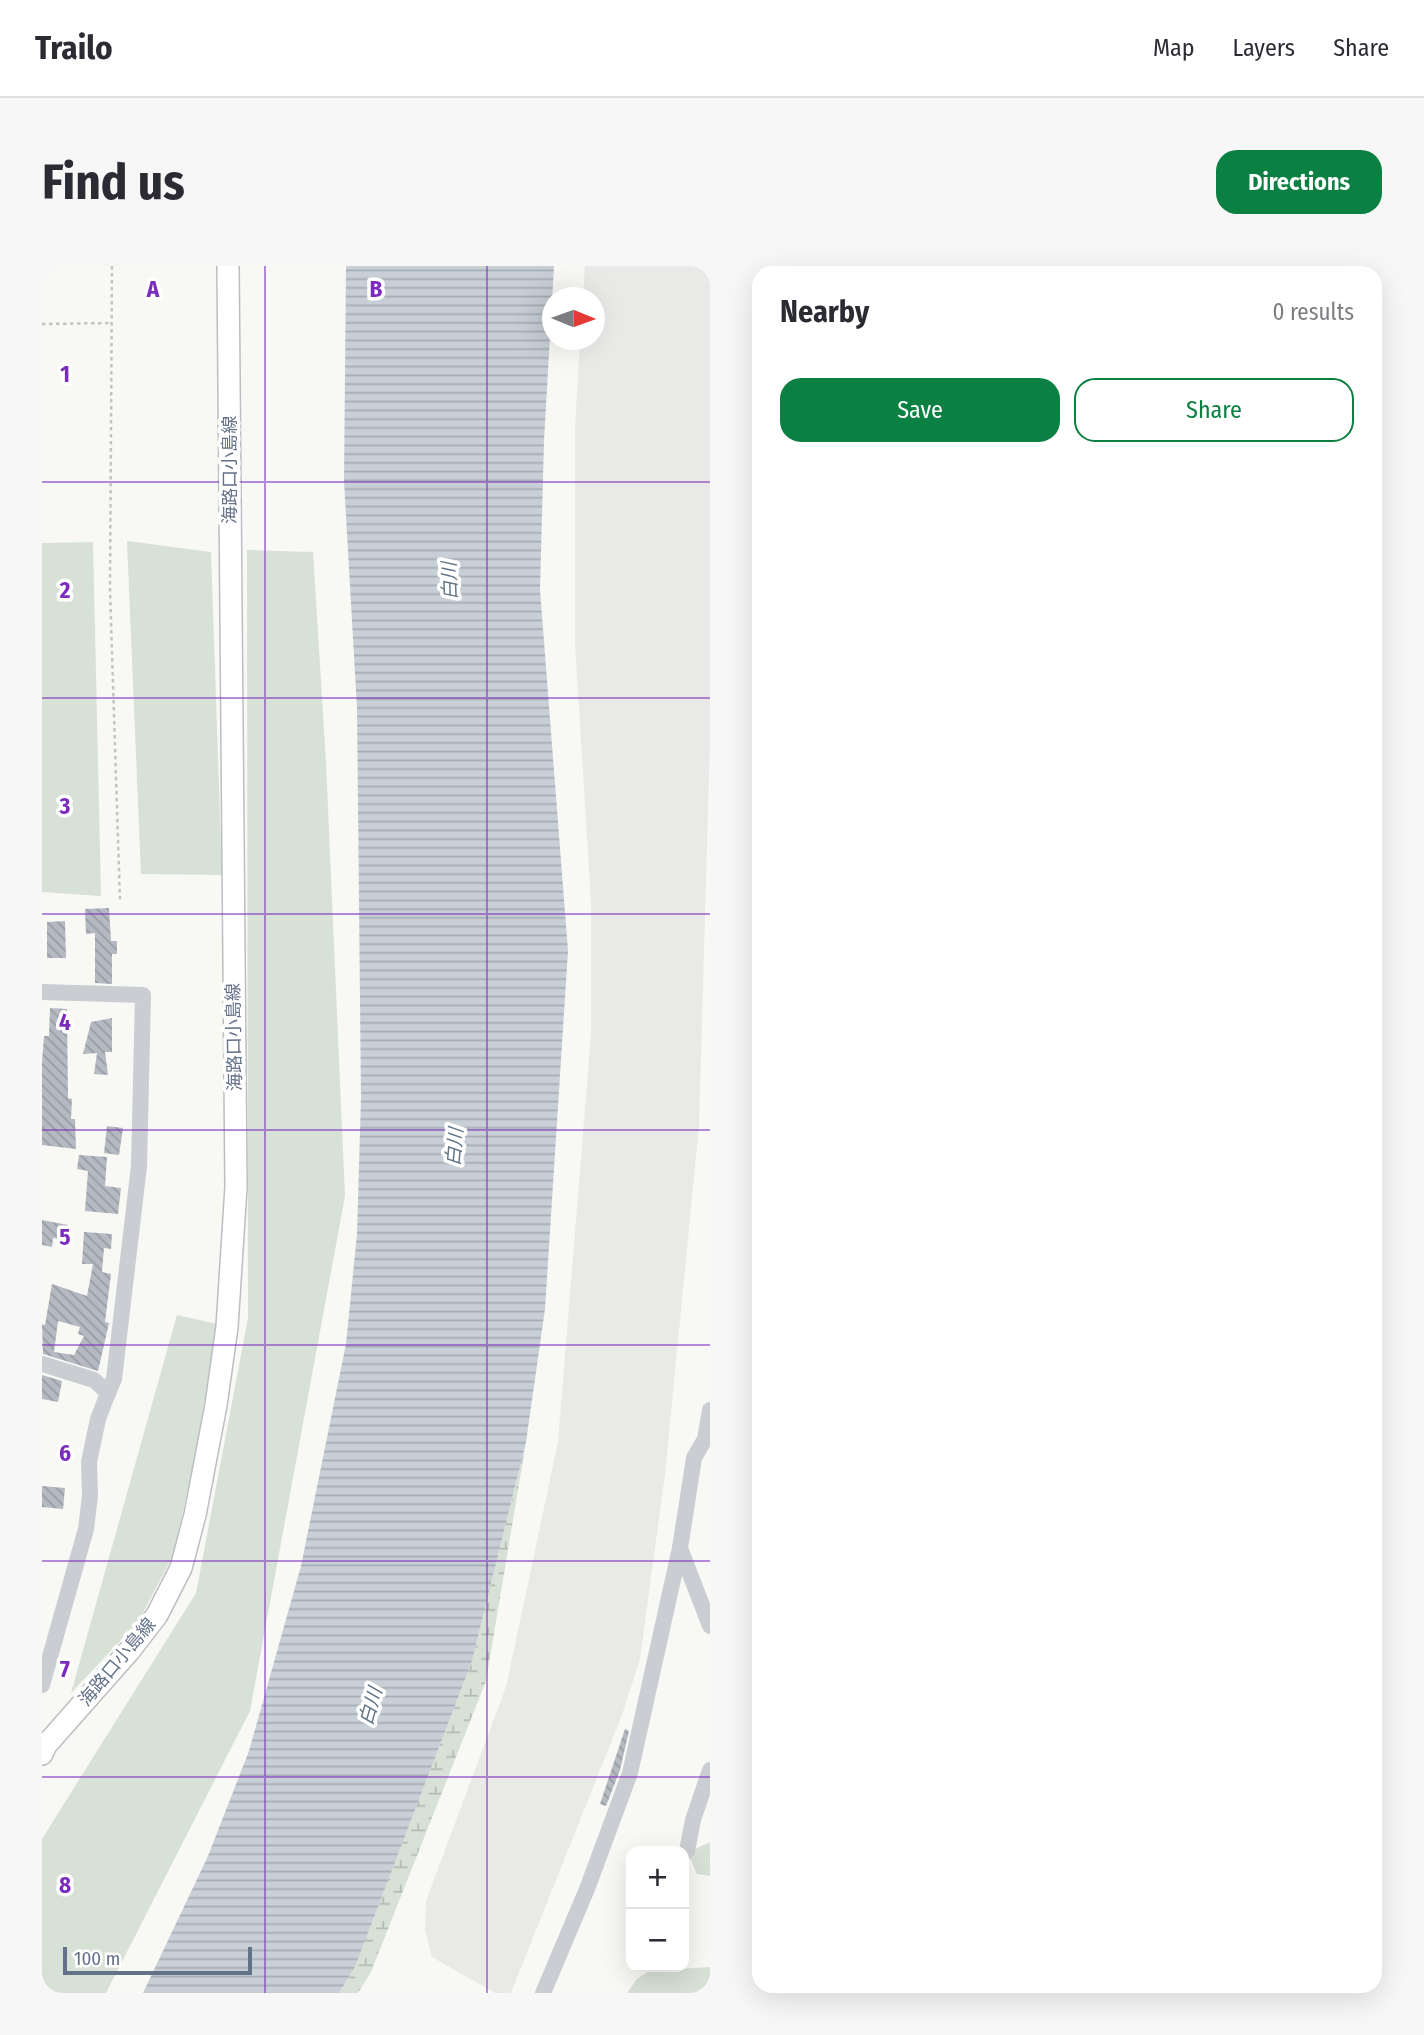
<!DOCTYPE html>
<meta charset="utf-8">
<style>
:root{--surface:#fff;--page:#f7f7f7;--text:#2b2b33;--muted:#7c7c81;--line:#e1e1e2;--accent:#0b8043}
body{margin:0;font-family:"Fira Sans Condensed","Noto Sans JP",sans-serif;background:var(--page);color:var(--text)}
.controls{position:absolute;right:21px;bottom:21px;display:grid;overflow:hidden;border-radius:14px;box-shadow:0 7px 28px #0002}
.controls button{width:63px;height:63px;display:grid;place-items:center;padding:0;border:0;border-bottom:2px solid var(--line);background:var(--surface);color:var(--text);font:35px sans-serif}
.compass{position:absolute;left:500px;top:21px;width:63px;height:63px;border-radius:50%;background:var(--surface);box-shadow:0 7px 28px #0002;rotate:91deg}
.scale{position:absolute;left:21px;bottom:18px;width:189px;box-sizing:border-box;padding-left:7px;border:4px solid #647289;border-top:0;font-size:19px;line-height:24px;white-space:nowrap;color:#647289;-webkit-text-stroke:5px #fff;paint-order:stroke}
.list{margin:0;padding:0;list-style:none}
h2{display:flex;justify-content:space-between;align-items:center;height:91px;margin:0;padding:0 28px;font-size:30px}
h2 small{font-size:23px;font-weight:400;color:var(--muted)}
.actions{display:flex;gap:14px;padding:21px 28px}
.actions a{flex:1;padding:16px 0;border:2px solid var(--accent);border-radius:21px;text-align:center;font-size:24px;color:var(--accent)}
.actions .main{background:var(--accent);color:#fff}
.map{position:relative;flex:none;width:668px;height:1727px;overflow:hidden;border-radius:21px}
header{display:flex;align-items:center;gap:42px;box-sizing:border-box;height:98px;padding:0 35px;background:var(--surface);border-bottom:2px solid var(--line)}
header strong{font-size:33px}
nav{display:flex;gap:38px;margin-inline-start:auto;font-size:24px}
.intro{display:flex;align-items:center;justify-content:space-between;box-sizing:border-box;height:168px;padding:0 42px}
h1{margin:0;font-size:49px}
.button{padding:18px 32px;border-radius:21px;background:var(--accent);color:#fff;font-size:24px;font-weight:700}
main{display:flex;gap:42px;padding:0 42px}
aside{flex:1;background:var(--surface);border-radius:21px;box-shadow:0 7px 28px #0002}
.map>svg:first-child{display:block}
</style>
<header>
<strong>Trailo</strong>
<nav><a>Map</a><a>Layers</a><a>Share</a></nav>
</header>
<div class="intro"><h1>Find us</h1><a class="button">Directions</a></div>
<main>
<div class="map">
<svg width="668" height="1727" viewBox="0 0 668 1727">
<defs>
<pattern id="wetland-marsh" width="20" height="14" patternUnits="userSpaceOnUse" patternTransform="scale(1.75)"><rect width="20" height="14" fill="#d8e1d6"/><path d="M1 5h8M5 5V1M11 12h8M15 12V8" fill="none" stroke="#b3bbb3"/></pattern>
<pattern id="water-rules" width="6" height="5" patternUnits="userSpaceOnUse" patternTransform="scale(1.75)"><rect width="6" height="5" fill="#c8cfd6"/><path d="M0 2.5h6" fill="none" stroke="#a6acb3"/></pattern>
<pattern id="building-back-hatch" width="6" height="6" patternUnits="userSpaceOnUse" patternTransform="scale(1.75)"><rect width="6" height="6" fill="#b5bac2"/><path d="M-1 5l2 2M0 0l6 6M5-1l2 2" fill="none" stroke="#979ca3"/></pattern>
</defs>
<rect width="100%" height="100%" fill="#f8f8f5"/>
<polygon fill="#e9e9e8" points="543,0 668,0 668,476 657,860 623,1208 598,1393 580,1449 469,1727 453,1727 390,1691 383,1664 384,1635 464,1421 516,1176 549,769 549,636 533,378 533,161 538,74 552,74 552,32 541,31"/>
<g fill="#d8e1d6">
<polygon points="85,275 169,286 180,609 99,608"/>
<polygon points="51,276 59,630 0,626 0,277"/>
<polygon points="205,284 271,286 284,497 303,930 208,1445 64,1727 0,1727 0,1573 154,1327 206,1052"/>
<polygon points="135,1049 175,1058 156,1175 132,1288 96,1356 29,1427"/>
<polygon points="668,1576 668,1610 655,1608 648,1592 649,1585"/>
<polygon points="668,1701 668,1727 585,1727 595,1713 607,1705"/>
</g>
<polygon fill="url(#wetland-marsh)" points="484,1176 444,1415 329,1706 316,1727 297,1727 313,1701 430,1395"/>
<polygon fill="url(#water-rules)" points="304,0 512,0 502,175 498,324 526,685 503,1043 484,1176 430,1395 313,1701 297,1727 101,1727 166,1590 207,1485 259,1300 304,1078 315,968 319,832 315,442 302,215"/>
<g fill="url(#building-back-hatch)" fill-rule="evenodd">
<polygon points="67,642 69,675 75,675 75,688 70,688 70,718 53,717 53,667 44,668 43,643"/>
<polygon points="23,655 24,692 5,692 5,656"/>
<polygon points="8,742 25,743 26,832 30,833 29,853 33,853 34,883 0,879 0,796 2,770 7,770"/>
<polygon points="70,752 70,786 63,786 66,809 52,808 55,787 41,788 49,756"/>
<polygon points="65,860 81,862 77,889 62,887"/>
<polygon points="37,889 65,891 63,920 79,922 76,948 43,945 46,905 35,903"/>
<polygon points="0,954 26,959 22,973 11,972 10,981 0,979"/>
<path d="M42,966l28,2 -1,15 -7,-1 -2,24 9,2 -6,48 4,1 -11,48 -55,-17 -1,-30 3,1 7,-41 35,12 6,-32h-11zM16,1055l22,6 -2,7 6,2 -10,19 -20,-3z"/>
<polygon points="0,1109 20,1115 16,1136 0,1133"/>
<polygon points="0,1220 23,1222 21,1243 0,1241"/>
<polygon points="583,1463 587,1465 578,1504 564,1540 558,1538"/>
</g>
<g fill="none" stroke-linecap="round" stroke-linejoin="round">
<g stroke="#bbbec3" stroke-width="24">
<polyline id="major" points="0,1488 4,1479 88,1384 115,1349 139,1302 153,1249 174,1139 185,1061 194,921 186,0"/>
</g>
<g stroke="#c1c3c6" stroke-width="2.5" stroke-dasharray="3.5 3.5" stroke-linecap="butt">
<polyline points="70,0 68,324 78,635"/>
<polyline points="0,58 69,57"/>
</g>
<g stroke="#cacdd1" stroke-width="16">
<polyline points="0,726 101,729 97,900 72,1113 66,1127"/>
<polyline points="0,1098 52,1114 66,1127 56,1153 47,1196 48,1230 44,1263 0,1419"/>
<polyline points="638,1282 668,1360"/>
<polyline points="645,1585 651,1554 668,1504"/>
<polyline points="501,1727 545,1623 588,1507 638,1282 652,1192 663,1173 668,1144"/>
</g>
<use href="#major" stroke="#fff" stroke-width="21"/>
</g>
<path fill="none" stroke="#7b2cbf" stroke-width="2" stroke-opacity="0.55" d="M223,0v1727M445,0v1727M0,216h668M0,432h668M0,648h668M0,864h668M0,1079h668M0,1295h668M0,1511h668"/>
<g text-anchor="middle" stroke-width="7" stroke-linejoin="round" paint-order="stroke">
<g font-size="18" fill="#647289" stroke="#fff">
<text transform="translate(188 204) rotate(-90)" y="6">海路口小島線</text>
<text transform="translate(192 771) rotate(-91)" y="6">海路口小島線</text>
<text transform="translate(75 1396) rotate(-50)" y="6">海路口小島線</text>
</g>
<g font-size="19" font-style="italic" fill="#607485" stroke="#fff">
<text transform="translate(407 315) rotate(-92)" y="7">白川</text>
<text transform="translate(412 881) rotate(-85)" y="7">白川</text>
<text transform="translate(328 1440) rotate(-74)" y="7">白川</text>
</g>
</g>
<g font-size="23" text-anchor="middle" font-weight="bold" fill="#7b2cbf" stroke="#fff" stroke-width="7" stroke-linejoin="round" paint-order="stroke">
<text x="111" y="31">A</text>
<text x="334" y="31">B</text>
<text x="23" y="116">1</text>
<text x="23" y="332">2</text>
<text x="23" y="548">3</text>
<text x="23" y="764">4</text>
<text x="23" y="979">5</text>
<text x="23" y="1195">6</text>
<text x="23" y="1411">7</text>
<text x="23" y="1627">8</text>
</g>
</svg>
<div class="controls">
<button>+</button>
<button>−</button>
</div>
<svg class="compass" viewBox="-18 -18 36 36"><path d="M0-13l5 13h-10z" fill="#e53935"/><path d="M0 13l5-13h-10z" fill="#7c7c81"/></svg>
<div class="scale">100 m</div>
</div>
<aside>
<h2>Nearby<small>0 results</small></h2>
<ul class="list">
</ul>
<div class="actions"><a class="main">Save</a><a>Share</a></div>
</aside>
</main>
